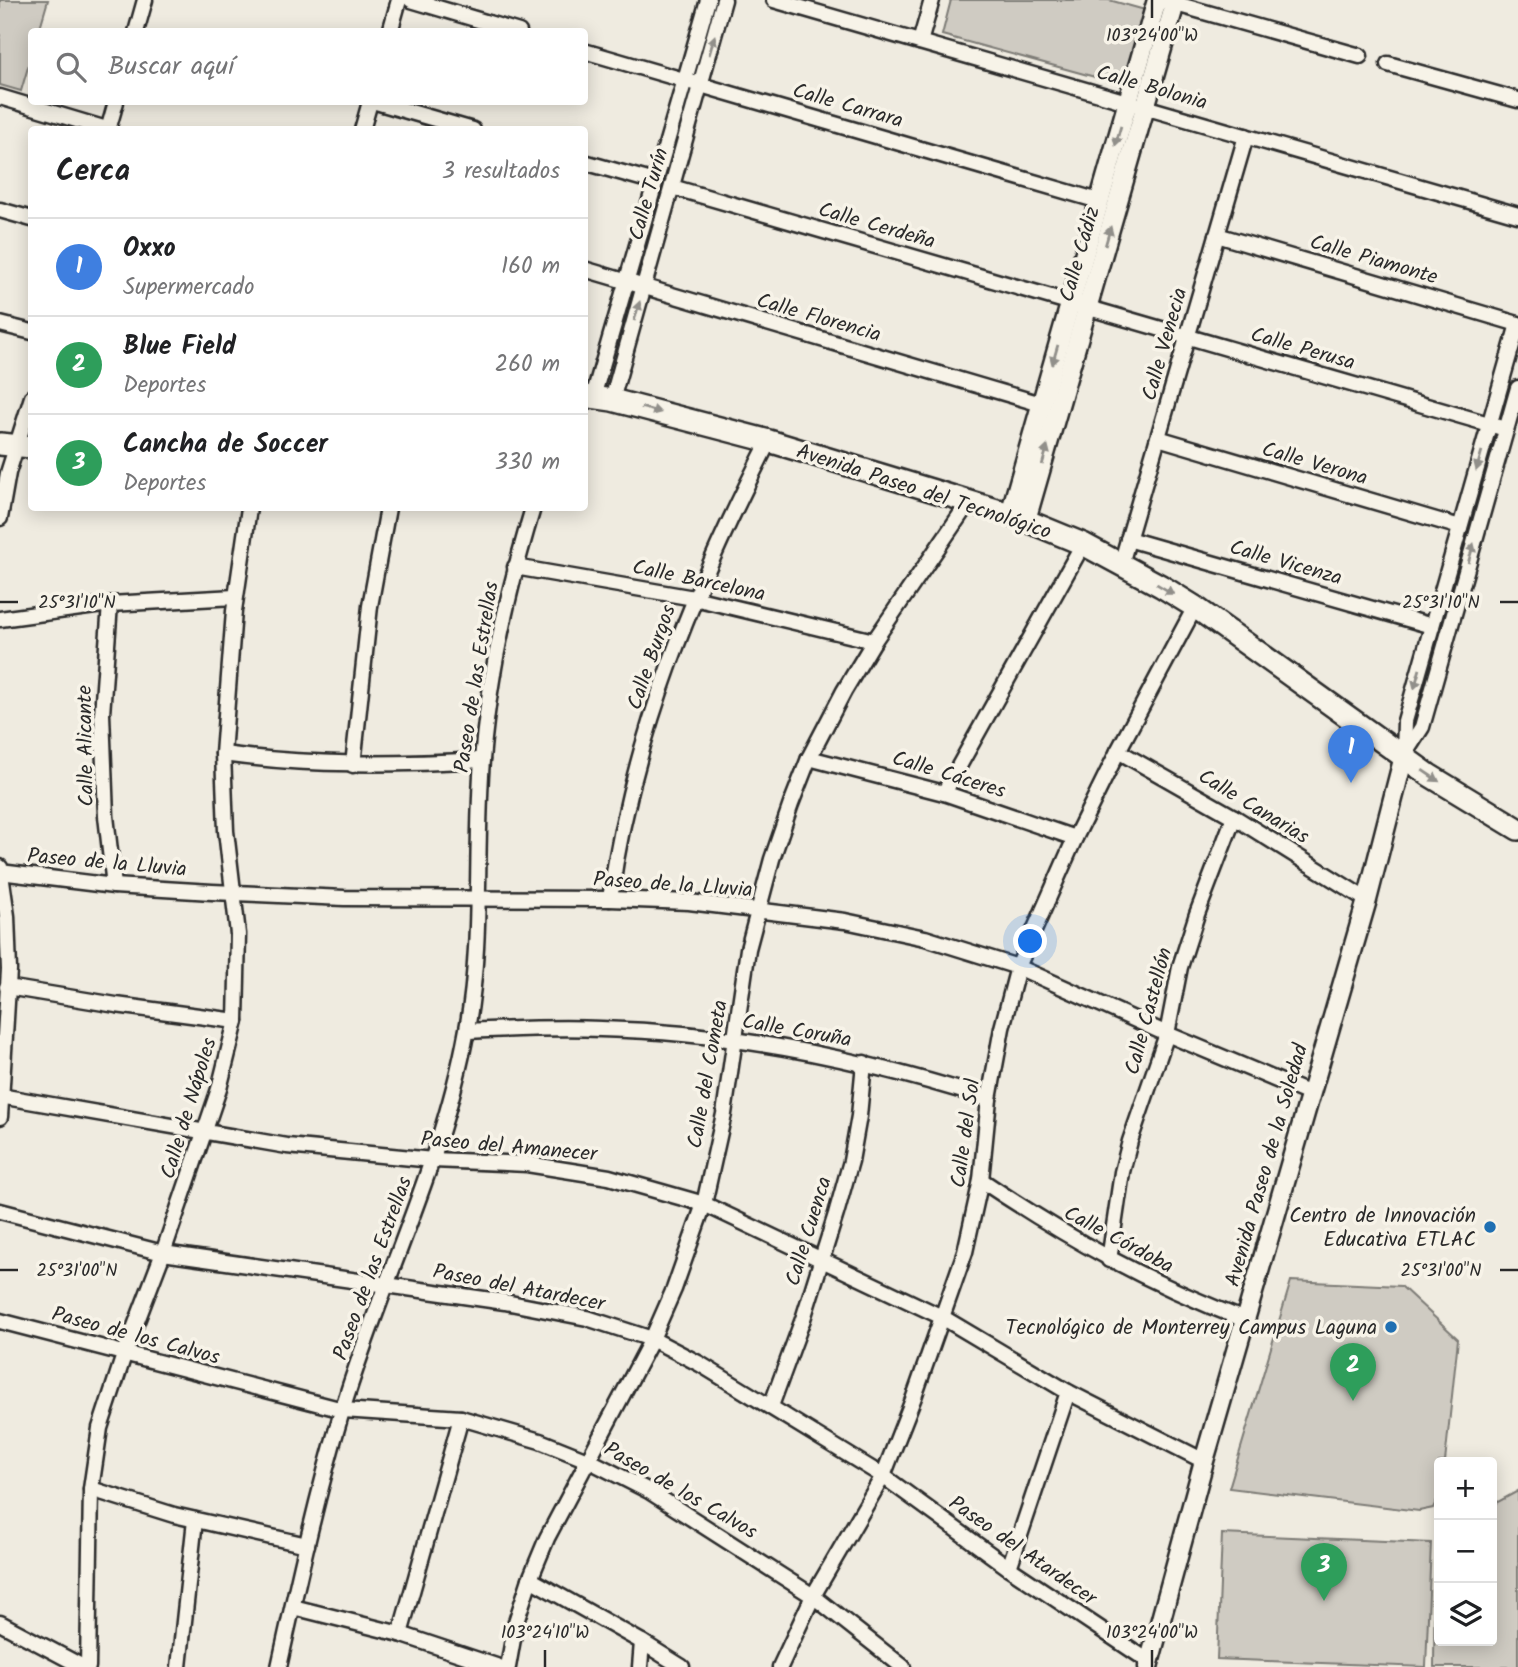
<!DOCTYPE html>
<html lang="es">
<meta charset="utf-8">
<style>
:root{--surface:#fff;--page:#f6f6f6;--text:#202124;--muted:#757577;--line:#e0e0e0;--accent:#1f6fb2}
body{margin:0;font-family:Kalam,sans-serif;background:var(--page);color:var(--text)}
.controls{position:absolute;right:21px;bottom:21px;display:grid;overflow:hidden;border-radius:7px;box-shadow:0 4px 18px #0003}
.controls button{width:63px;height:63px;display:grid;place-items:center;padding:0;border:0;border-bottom:2px solid var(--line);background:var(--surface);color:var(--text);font:35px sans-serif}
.you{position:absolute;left:1031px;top:942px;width:24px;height:24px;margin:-18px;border:5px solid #fff;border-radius:50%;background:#1a73e8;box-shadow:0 0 0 10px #1a73e833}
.badge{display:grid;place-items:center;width:46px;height:46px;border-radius:50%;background:var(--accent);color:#fff;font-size:23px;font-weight:700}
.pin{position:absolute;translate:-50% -58px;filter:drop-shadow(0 2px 4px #0008)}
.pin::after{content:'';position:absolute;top:37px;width:24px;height:21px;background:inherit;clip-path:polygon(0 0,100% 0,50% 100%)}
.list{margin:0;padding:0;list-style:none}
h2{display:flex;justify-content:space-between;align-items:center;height:91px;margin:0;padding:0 28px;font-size:30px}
h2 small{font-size:23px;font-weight:400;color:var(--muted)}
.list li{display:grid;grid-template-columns:46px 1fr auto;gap:21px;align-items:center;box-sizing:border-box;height:98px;padding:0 28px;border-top:2px solid var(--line)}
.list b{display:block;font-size:26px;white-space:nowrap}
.list p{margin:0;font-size:23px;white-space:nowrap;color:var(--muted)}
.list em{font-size:23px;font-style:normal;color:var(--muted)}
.icon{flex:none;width:38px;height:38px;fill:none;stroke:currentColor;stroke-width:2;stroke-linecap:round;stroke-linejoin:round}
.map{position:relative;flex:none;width:1518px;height:1667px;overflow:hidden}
.search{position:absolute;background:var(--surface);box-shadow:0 4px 18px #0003;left:28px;top:28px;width:560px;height:77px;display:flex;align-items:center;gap:18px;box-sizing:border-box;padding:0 24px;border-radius:7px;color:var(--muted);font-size:26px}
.panel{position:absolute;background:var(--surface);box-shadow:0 4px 18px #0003;left:28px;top:126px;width:560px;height:385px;border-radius:7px}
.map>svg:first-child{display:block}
</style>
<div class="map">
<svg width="1518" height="1667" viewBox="0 0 1518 1667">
<rect width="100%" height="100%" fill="#efebe0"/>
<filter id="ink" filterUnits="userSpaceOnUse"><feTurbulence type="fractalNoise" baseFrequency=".0143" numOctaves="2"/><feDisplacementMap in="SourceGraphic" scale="14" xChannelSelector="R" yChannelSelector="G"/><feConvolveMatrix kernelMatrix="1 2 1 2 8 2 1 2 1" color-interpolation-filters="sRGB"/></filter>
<g filter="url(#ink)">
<g fill="#cfcbc2" stroke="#7d7b76" stroke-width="2">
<polygon points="0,0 48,0 39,31 32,32 31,57 21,91 0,85"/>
<polygon points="951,0 1109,0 1145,10 1124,85 942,35"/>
<polygon points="1291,1281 1401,1286 1458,1339 1445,1462 1439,1462 1439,1496 1433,1508 1419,1511 1229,1488"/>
<polygon points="1518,1491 1518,1667 1434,1667 1435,1563 1439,1562 1439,1641 1492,1641 1492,1505"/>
<polygon points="1222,1534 1431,1543 1426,1667 1217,1659"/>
</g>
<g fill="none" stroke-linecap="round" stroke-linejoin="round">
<g stroke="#2b2b2b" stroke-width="19">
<g id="minor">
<polyline points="411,0 519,32"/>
<polyline points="774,0 1518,215"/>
<polyline points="1162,0 1360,56"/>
<polyline points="136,32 145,0"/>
<polyline points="390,32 399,0"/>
<polyline points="920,42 932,0"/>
<polyline points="584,51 1099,201"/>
<polyline points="1388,64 1518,100"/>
<polyline points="0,97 110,130"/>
<polyline points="376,102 473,130"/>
<polyline points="108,130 116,102"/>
<polyline points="362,130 370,102"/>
<polyline points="584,162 655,182"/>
<polyline points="672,187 1506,429"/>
<polyline points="0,210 32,219"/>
<polyline points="1217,235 1518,324"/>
<polyline points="584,269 1041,404"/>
<polyline points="0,324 32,332"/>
<polyline points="593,397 708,0"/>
<polyline points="612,400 724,0"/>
<polyline points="1158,438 1460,527"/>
<polyline points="0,518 8,473 32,397"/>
<polyline points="1128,539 1432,626"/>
<polyline points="1121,564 1246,136"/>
<polyline points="515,567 694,598 874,641"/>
<polyline points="110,604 102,714 106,816 114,886"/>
<polyline points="0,619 110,604 235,597"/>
<polyline points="1118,751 1234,817 1367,900"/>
<path d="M223,754c87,12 172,11 259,6"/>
<polyline points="1404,755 1422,727 1518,388"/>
<polyline points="1404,756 1405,721 1518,324"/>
<polyline points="809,758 944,793 1075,838"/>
<polyline points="353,765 370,606 388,508"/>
<polyline points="944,793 1083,544"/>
<polyline points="0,867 7,916 9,970 0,1117"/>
<polyline points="0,872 114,886 212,892 344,898 610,899 689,902 845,921 925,938 1018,967 1167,1034 1310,1094"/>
<path d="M610,899c22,-162 85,-314 159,-458"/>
<polyline points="7,987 116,1005 236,1021"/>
<path d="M467,1031c45,-2 89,-4 134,-2 133,3 262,30 388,70"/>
<polyline points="0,1096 287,1146 433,1160 527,1164 609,1177 704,1204 942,1317 1068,1392 1204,1461"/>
<path d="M981,1180c88,59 165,102 264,140"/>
<polyline points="0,1211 163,1253 505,1302 587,1318 652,1339 700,1364 883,1476 1009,1568 1150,1662"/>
<polyline points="1109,1260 1122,1172 1130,1141 1167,1034 1180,967 1197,914 1234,817"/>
<polyline points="0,1321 343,1410 461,1418 540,1441 590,1461 649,1491 813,1596 903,1667"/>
<polyline points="771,1406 803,1319 836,1214 851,1161 859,1116 864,1063"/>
<polyline points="91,1489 174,1515 307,1545"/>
<polyline points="1009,1568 1068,1392"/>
<polyline points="530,1579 642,1642 682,1667"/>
<polyline points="293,1607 400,1634 499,1667"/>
<polyline points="0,1623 83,1667"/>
<polyline points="400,1634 461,1418"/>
<polyline points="88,1667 91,1489 100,1428 124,1355 163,1253 219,1089 236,1021 238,934 226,831 223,754 234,611 249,508"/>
<polyline points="179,1667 195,1520"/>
<path d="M279,1667c19,-86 38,-172 63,-256 39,-129 101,-249 125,-382 16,-88 8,-180 15,-269 7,-86 26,-170 51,-252"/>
<polyline points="508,1667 516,1622 530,1579 547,1538 652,1339 674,1289 704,1204 724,1114 748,949 772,859 791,804 809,758 844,691 874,641 969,502"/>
<polyline points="640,1667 642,1642"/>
<polyline points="780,1667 813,1596 883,1476 914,1397 965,1252 981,1180 989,1099 1002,1028 1018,967 1075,838 1118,751 1195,607"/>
</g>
</g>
<g stroke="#2b2b2b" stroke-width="23">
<g id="tertiary">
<polyline points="1010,514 1157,0"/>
<polyline points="1026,520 1176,0"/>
<polyline points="1148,1667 1204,1461 1367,900 1404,756"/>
</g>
</g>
<g stroke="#2b2b2b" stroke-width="26">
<g id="secondary">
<polyline points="584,396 612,400 769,441 1010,514 1083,544 1161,586 1195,607 1429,775 1518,829"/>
<polyline points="0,444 32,447"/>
</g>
</g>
<use href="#minor" stroke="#f7f3e8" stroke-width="14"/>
<use href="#tertiary" stroke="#f7f3e8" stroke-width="18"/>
<use href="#secondary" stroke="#f7f3e8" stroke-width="21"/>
</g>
<defs><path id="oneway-solid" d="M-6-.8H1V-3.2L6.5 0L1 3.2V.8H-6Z" transform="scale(1.75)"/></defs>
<g fill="#918f8a">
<use href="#oneway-solid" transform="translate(712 45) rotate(-74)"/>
<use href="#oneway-solid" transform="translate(1118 136) rotate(106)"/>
<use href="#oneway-solid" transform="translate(1108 236) rotate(-74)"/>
<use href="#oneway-solid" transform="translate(637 311) rotate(-74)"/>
<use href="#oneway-solid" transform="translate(1055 355) rotate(106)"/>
<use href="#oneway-solid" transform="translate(651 410) rotate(15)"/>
<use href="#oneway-solid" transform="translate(1045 455) rotate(-74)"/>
<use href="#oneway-solid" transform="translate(1479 461) rotate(106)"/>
<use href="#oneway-solid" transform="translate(1471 553) rotate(-74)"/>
<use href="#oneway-solid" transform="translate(1165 589) rotate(31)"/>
<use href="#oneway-solid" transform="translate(1417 679) rotate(106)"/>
<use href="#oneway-solid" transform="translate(1431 776) rotate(34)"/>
</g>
</g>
<path fill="none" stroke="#2b2b2b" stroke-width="2.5" d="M1152,0v18M0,602h18M1500,602h18M0,1270h18M1500,1270h18M545,1650v17M1152,1650v17"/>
<g fill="#1f6fb2" stroke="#f7f3e8" stroke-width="2.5">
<circle cx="1490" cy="1227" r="7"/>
<circle cx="1391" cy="1327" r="7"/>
</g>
<g text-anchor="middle" stroke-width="7" stroke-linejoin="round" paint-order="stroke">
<g font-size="21" fill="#2b2b2b" stroke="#f7f3e8">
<text transform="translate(1152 87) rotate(16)" y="7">Calle Bolonia</text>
<text transform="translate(848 105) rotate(16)" y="7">Calle Carrara</text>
<text transform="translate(648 194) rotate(-74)" y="7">Calle Turín</text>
<text transform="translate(877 225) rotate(16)" y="7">Calle Cerdeña</text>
<text transform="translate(1079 254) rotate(-74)" y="7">Calle Cádiz</text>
<text transform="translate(1374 259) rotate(16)" y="7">Calle Piamonte</text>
<text transform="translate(819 317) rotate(16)" y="7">Calle Florencia</text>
<text transform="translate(1164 344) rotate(-74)" y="7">Calle Venecia</text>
<text transform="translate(1303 348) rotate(16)" y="7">Calle Perusa</text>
<text transform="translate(1315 463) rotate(16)" y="7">Calle Verona</text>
<text transform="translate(924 491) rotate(18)" y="7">Avenida Paseo del Tecnológico</text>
<text transform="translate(1286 562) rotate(16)" y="7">Calle Vicenza</text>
<text transform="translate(699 580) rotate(12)" y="7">Calle Barcelona</text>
<text transform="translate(651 657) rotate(-71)" y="7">Calle Burgos</text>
<text transform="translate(476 677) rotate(-81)" y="7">Paseo de las Estrellas</text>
<text transform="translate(85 746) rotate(-91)" y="7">Calle Alicante</text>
<text transform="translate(949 774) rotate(17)" y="7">Calle Cáceres</text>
<text transform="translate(1254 806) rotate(31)" y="7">Calle Canarias</text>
<text transform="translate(107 862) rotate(5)" y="7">Paseo de la Lluvia</text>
<text transform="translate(673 884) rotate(4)" y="7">Paseo de la Lluvia</text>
<text transform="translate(1148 1011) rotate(-75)" y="7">Calle Castellón</text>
<text transform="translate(797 1030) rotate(10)" y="7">Calle Coruña</text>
<text transform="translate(707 1074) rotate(-80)" y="7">Calle del Cometa</text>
<text transform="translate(188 1108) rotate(-73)" y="7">Calle de Nápoles</text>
<text transform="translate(965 1133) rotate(-82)" y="7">Calle del Sol</text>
<text transform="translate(509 1146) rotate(5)" y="7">Paseo del Amanecer</text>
<text transform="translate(1266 1165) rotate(-74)" y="7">Avenida Paseo de la Soledad</text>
<text transform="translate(808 1231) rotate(-73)" y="7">Calle Cuenca</text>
<text transform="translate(1119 1239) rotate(28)" y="7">Calle Córdoba</text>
<text transform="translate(372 1268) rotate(-70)" y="7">Paseo de las Estrellas</text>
<text transform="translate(519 1287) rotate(11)" y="7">Paseo del Atardecer</text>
<text transform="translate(136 1335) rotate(15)" y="7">Paseo de los Calvos</text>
<text transform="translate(681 1490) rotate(30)" y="7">Paseo de los Calvos</text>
<text transform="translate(1023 1550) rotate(35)" y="7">Paseo del Atardecer</text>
</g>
<g font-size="21" fill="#2b2b2b" stroke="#f7f3e8" text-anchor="end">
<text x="1476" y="1222">Centro de Innovación<tspan x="1476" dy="24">Educativa ETLAC</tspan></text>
<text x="1377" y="1334">Tecnológico de Monterrey Campus Laguna</text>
</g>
</g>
<g font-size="18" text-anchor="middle" fill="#2b2b2b" stroke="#f7f3e8" stroke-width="7" stroke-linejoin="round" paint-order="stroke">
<text x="1152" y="41">103°24'00"W</text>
<text x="77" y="608">25°31'10"N</text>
<text x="1441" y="608">25°31'10"N</text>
<text x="77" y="1276">25°31'00"N</text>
<text x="1441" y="1276">25°31'00"N</text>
<text x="545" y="1638">103°24'10"W</text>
<text x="1152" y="1638">103°24'00"W</text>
</g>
</svg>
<div class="controls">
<button>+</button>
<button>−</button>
<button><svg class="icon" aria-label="layers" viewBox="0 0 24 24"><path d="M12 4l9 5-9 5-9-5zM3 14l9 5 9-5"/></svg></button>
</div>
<div class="you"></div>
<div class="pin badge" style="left:1351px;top:783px;background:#3f7fe0">1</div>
<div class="pin badge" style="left:1353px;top:1401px;background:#2e9e5b">2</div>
<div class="pin badge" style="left:1324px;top:1601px;background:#2e9e5b">3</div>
<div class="search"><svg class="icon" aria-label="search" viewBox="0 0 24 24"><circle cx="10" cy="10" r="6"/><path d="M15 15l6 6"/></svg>Buscar aquí</div>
<section class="panel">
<h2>Cerca<small>3 resultados</small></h2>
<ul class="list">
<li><span class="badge" style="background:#3f7fe0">1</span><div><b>Oxxo</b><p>Supermercado</p></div><em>160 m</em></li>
<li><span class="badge" style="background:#2e9e5b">2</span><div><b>Blue Field</b><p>Deportes</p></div><em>260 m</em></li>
<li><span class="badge" style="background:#2e9e5b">3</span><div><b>Cancha de Soccer</b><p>Deportes</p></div><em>330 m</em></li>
</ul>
</section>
</div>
